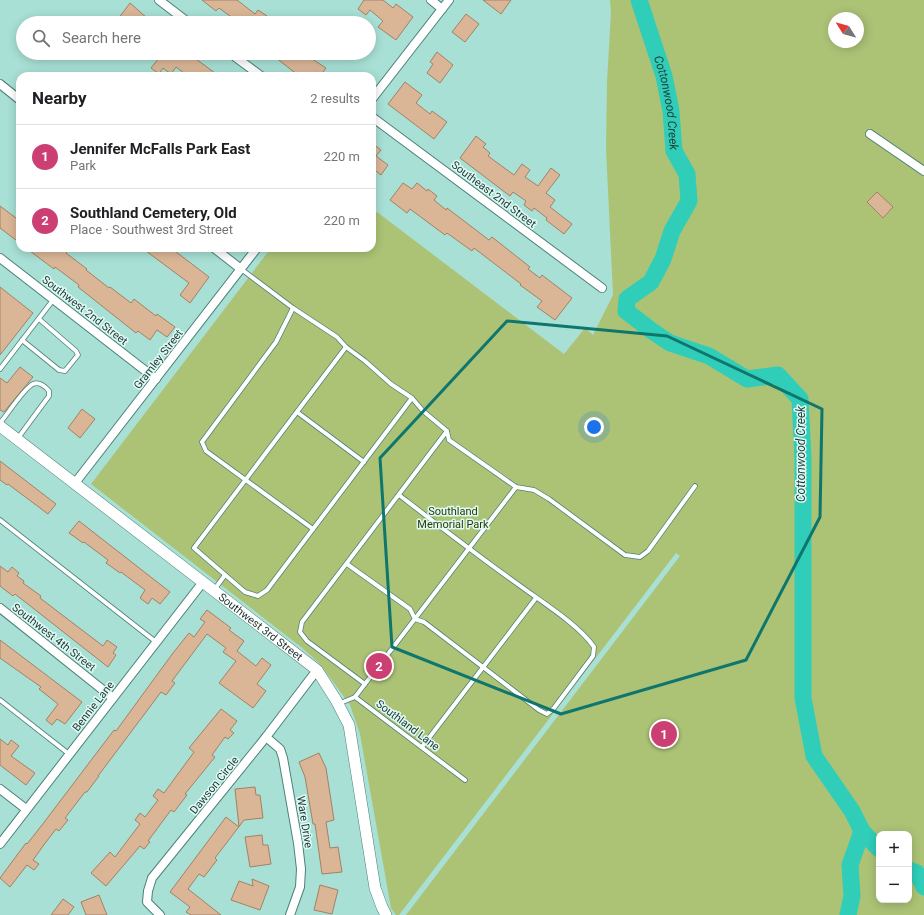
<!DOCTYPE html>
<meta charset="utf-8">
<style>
:root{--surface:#fff;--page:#f2f2f2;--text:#202124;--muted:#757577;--line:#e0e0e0;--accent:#cb3f73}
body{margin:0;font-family:Roboto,sans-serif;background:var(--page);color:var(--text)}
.controls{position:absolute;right:12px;bottom:12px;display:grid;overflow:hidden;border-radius:8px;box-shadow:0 2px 10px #0003}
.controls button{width:36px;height:36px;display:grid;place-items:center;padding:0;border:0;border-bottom:1px solid var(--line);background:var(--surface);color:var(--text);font:20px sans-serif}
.compass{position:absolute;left:828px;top:12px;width:36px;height:36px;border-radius:50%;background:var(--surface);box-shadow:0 2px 10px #0003;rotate:307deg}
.you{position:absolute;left:594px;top:427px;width:14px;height:14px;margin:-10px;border:3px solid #fff;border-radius:50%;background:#1a73e8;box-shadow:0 0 0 6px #1a73e833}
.badge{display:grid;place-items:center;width:26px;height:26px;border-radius:50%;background:var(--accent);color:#fff;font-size:13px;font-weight:700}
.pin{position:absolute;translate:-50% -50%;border:2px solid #fff;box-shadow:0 1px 4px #0006}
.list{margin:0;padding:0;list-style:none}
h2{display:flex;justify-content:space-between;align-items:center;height:52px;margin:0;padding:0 16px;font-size:17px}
h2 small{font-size:13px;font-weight:400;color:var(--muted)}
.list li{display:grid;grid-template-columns:26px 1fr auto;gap:12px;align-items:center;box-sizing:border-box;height:64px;padding:0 16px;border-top:1px solid var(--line)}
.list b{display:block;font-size:15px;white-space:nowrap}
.list p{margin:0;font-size:13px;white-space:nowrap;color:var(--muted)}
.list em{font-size:13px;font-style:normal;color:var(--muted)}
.icon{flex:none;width:22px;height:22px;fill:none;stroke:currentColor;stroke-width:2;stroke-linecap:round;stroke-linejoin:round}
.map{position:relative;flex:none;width:924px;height:915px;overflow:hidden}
.search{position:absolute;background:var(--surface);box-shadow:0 2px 10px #0003;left:16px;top:16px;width:360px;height:44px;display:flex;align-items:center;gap:10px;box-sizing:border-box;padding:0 14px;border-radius:22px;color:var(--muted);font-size:15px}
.panel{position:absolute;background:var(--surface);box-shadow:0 2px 10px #0003;left:16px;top:72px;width:360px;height:180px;border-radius:12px}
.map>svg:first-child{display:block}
</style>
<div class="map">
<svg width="924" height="915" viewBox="0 0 924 915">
<rect width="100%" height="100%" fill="#a8e0d5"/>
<path fill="#acc376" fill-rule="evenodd" d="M610,0h314v915h-518l274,-359 -4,-3 -277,362h-3l-5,-7 -31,-174 -10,-29 -30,-41 -19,-17 -210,-163 180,-236h101v-30l5,-6 187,142 21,-26 8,7 20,-40 -7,-146 1,-67 4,-70zM834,18h24v24h-24zM879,834h30v66h-30z"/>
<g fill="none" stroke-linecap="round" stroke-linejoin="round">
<g stroke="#30cdb9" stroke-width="17">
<path id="s1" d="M639,0l25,76 7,35 3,40 13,23 2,27 -17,30 -9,28 -12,23 -24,17 -1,12 26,20 18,12 39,13 38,23 31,-4 22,24 3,60v239l11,58 38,55 10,20 -12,34 2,31 -4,19"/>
<polyline points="862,831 879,849"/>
<polyline points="909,870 917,873 924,887"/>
</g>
</g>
<g fill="#dab697" stroke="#a38164">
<polygon points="202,0 237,0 255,14 258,10 267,16 262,23 231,23 234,19 219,8 216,11"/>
<polygon points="364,0 383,0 393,8 396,4 413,17 396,40 378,27 383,21 370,10 366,15 358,9"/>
<polygon points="483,0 511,0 501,14"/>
<polygon points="130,3 147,18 143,23 115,23"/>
<polygon points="466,14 479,24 465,42 452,32"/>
<polygon points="437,52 453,65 440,83 427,73 433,64 430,62"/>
<polygon points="163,53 188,53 219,76 188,76 176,67 171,74 163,68 159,74 151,68"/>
<polygon points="270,53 303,53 326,68 323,72 329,76 299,76"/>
<polygon points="405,82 422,95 416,103 430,114 432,111 447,122 434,139 388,104"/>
<polygon points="476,136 486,144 483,147 490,153 488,156 514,175 522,164 530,170 525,177 538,186 551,168 560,175 546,193 555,200 550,207 572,224 564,234 546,220 547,218 534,208 532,211 524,205 526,201 513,192 510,196 460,158"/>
<polygon points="372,143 381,150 376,156 388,165 381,175 372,168"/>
<polygon points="403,183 412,189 417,183 427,191 428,189 437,196 434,200 446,210 447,208 489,240 492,237 530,267 528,269 540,278 542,275 572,298 555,320 537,307 542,301 520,285 521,284 474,248 472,251 447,233 445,235 410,209 407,213 390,200"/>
<polygon points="877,192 893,207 883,218 867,202"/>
<polygon points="0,206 20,221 20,243 0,228"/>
<polygon points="26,248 63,248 67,251 66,253 87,269 86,270 109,288 110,287 131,303 134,299 156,316 157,314 175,327 167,337 157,330 150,340 138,331 136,333 78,287 79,285 55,267 54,269"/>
<polygon points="142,248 171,248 209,277 190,303 180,295 189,283"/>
<polygon points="0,287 33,313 0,355"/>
<polygon points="20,367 33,377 4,412 0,410 0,378 7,383"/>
<polygon points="82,409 95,419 80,438 68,428"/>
<polygon points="0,461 56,504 48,514 8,484 7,485 0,480"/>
<polygon points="79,521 170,592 160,604 152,598 148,604 140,598 145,590 121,572 120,573 106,563 108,560 84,542 83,543 69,533"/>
<polygon points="0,566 8,572 12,567 19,573 17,576 24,581 23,583 41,596 40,598 103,646 107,640 117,647 113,653 116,655 108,667 15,594 13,596 0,586"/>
<polygon points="207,610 231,628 229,630 244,641 237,651 256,666 262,658 271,665 257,684 266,691 253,708 219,683 236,661 223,652 226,648 207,634 172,681 175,683 166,695 161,692 98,776 99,776 87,792 85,792 65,818 68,820 59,831 56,829 46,842 33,860 39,864 34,870 27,865 10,887 0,878 26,843 27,844 42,825 114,730 116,731 173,653 189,633 194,637 205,622 200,619"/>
<polygon points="0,640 82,702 65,724 57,719 52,725 46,720 58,704 39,689 41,687 0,658"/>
<polygon points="221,709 237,721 230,730 234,733 228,739 225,737 212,755 215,757 185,794 187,795 174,812 171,810 148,841 150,842 144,849 140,846 106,886 91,873 110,852 115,857 140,824 135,820 140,813 145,817 158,800 153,796 158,789 164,793 194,752 189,748"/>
<polygon points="0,739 8,745 11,740 19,746 11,756 35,773 26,785 0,765"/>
<polygon points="319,753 326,768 334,820 326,822 330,848 338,847 342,872 322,874 315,824 313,824 305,777 299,762"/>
<polygon points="255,787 256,795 260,795 263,818 244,820 215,858 217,860 204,877 199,874 188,889 221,915 191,915 186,912 190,907 170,892 226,817 239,827 235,789"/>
<polygon points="262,835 263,845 268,845 271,864 250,867 245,837"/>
<polygon points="252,879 269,886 260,910 231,900 239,881 253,886"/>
<polygon points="320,885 338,890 332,914 314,910"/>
<polygon points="99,895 107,915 86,915 81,902"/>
<polygon points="63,899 74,907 68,915 51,915"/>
</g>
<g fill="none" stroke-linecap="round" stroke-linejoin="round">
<g stroke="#4c8178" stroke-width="5.5">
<g id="lane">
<polyline points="241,269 293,308 337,337 346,347 365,361 391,384 412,398 423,411 447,431 449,440 516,487 534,490 549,499 625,555 640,557 648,551 695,486"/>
<polyline points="293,308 276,342 202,442 206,451 313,529"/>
<polyline points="22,340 59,370 65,371 78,355 76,351 39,319"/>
<polyline points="346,347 194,548 245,592 258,596 267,590 412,398"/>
<polyline points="0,369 53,300"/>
<polyline points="297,412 364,462"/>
<path d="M0,423c7,-8 24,-35 33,-39 6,-3 13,3 16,7v5l-31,42"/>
<polyline points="0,520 156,642"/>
<path d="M347,564l63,45 5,10 9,3 115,88 8,4 7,-6 39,-52 1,-9c-15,-22 -52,-45 -75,-62 -41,-29 -81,-60 -120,-90"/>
<polyline points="214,590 225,575"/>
<polyline points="365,684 307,641 300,632 302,622 447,431"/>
<polyline points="355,697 516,487"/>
<polyline points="0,700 69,754"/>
<polyline points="338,704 355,697 465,780"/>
<polyline points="422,747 536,598"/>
</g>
</g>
<g stroke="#4c8178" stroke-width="10">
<g id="street">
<polyline points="159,0 189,23"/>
<polyline points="431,0 442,9"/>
<polyline points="230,53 261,76"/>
<polyline points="0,84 20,100"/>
<polyline points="372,99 449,0"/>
<polyline points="372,117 602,288"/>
<polyline points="870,134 924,171"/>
<polyline points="214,248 241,269"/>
<polyline points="0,258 156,379"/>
<polyline points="75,483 257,248"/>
<polyline points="0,608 113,698"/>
<polyline points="266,737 280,749 283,758 298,843 301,869 300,887 290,915"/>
<polyline points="0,789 26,809"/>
<polyline points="0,844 203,582"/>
<polyline points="160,915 147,902 148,891 152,878 266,737 317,670"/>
</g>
</g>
<g stroke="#4c8178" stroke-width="12">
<g id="secondary">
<path id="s2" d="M0,426l317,244 19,30 13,25 26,163 7,19 4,8"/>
</g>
</g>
<use href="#lane" stroke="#fff" stroke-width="4"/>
<use href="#street" stroke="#fff" stroke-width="8"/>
<use href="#secondary" stroke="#fff" stroke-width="11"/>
</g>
<path fill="none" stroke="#0f766e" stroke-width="3" stroke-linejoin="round" d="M507,321l160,15 155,73 -2,108 -74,143 -185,54 -169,-67 -12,-189z"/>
<g text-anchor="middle" stroke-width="3" stroke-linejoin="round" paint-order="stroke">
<g font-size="11" fill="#1d3430" stroke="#dffaf5">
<text transform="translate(494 194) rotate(37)" y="4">Southeast 2nd Street</text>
<text transform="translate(85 310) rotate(38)" y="4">Southwest 2nd Street</text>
<text transform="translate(158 359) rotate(-52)" y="4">Gramley Street</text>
<text dy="4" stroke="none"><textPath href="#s2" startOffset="329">Southwest 3rd Street</textPath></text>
<text transform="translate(54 637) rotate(38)" y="4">Southwest 4th Street</text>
<text transform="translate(93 706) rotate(-52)" y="4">Bennie Lane</text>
<text transform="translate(408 725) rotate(37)" y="4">Southland Lane</text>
<text transform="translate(214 785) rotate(-51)" y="4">Dawson Circle</text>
<text transform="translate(305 822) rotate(81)" y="4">Ware Drive</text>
</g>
<g font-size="11" fill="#2c3801" stroke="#dffaf5">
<text x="453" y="515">Southland<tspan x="453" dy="13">Memorial Park</tspan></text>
</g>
<g font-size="12" font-style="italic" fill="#1d3b36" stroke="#dffaf5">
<text dy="4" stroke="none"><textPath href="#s1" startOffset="107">Cottonwood Creek</textPath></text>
<text transform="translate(801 454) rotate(-90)" y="4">Cottonwood Creek</text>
</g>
</g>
</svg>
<div class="controls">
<button>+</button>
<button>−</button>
</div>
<svg class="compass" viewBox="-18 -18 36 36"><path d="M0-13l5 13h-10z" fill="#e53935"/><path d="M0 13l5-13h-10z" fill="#757577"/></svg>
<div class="you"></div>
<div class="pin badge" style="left:664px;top:734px">1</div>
<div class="pin badge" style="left:379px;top:666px">2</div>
<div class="search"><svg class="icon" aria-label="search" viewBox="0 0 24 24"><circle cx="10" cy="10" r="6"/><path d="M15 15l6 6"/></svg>Search here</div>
<section class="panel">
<h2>Nearby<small>2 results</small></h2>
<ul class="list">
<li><span class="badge">1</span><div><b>Jennifer McFalls Park East</b><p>Park</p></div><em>220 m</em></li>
<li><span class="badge">2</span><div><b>Southland Cemetery, Old</b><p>Place · Southwest 3rd Street</p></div><em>220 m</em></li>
</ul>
</section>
</div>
